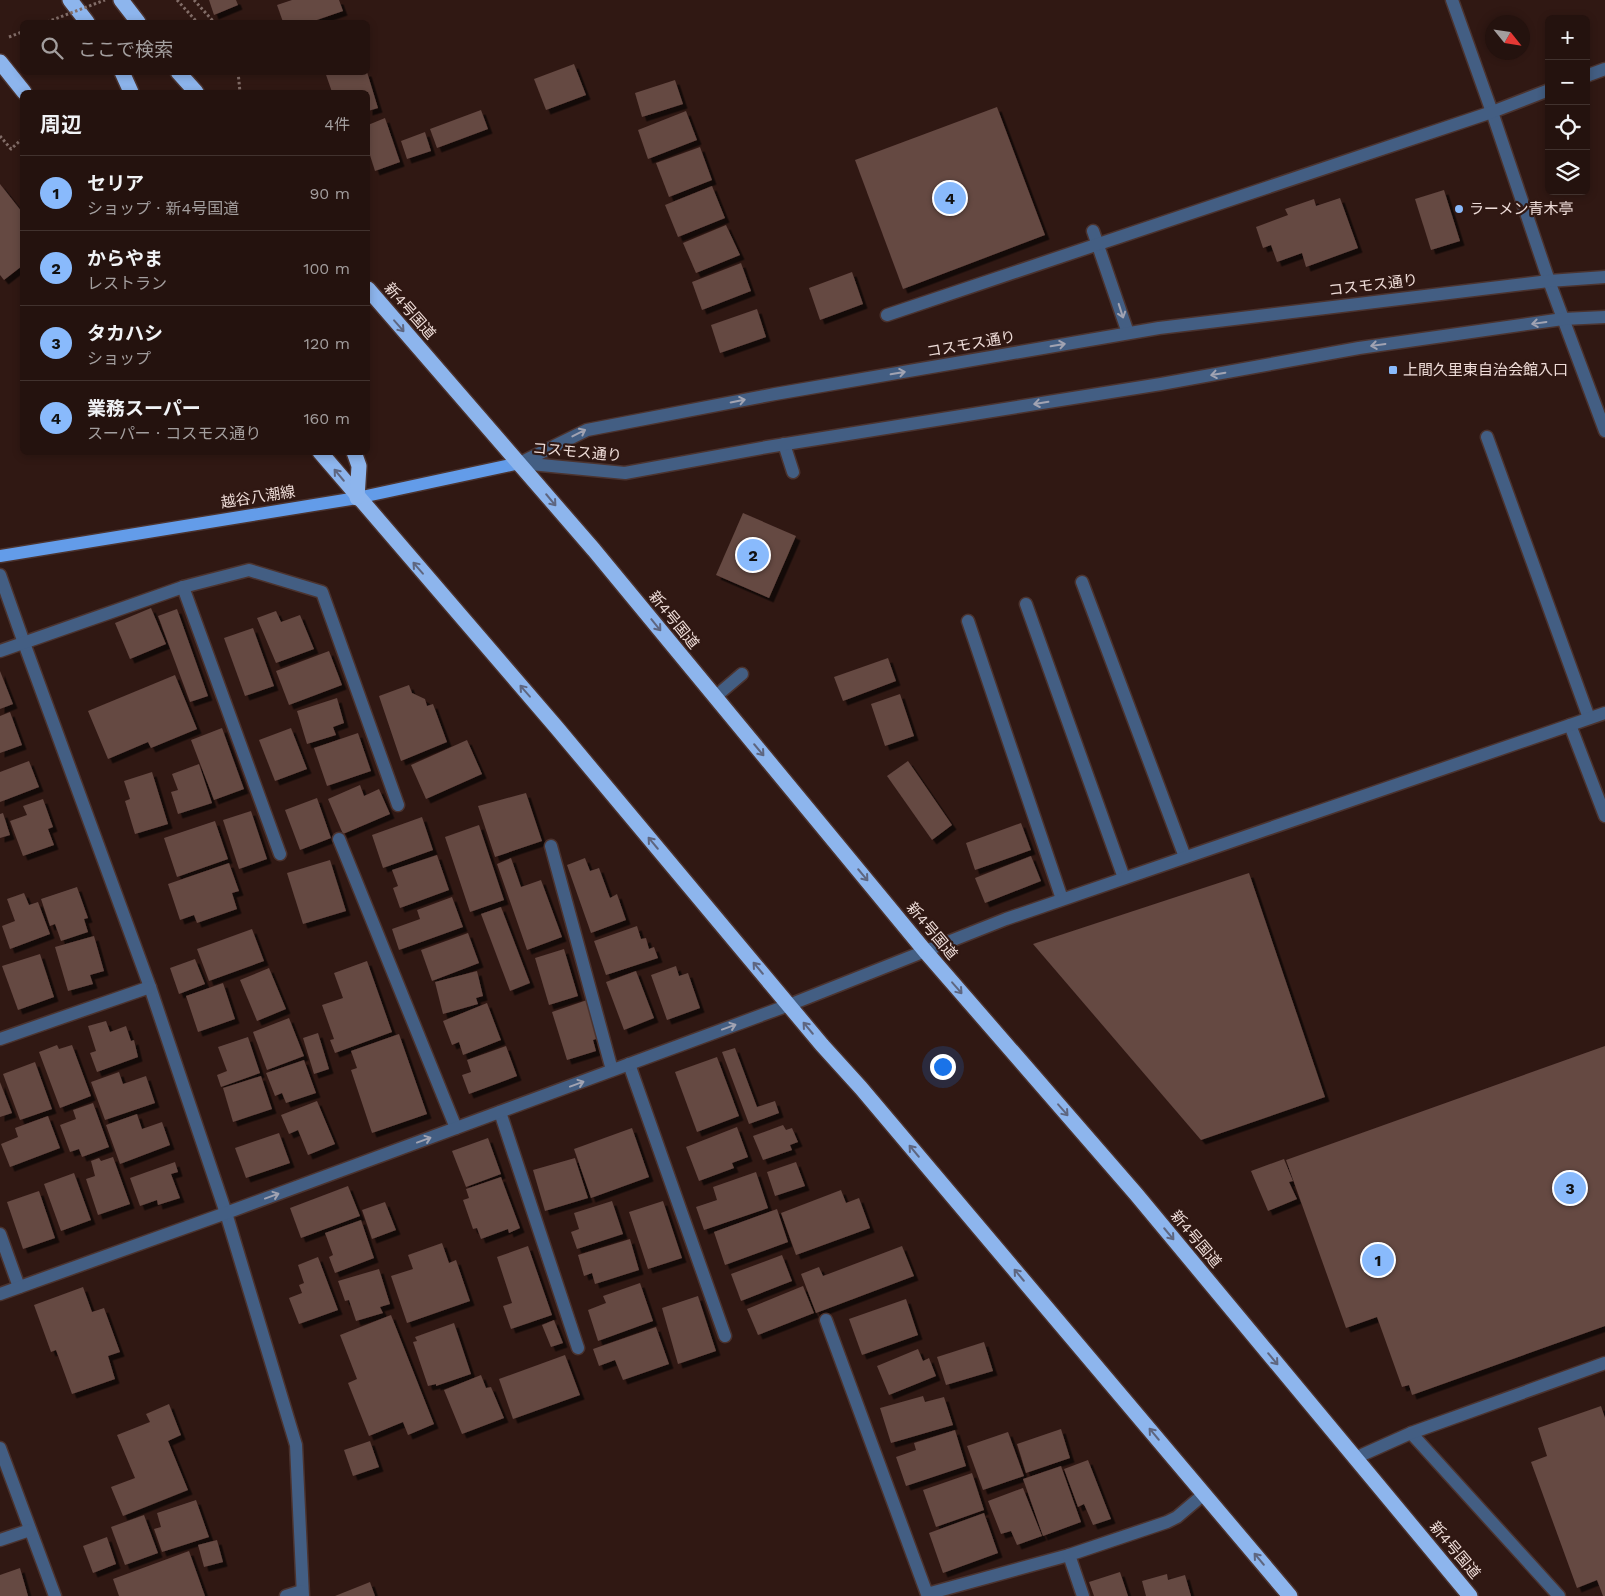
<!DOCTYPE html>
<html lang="ja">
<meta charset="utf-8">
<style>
:root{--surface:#24120e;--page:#30201c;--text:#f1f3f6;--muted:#a39e9e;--line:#41322e;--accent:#89bafc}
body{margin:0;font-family:"Work Sans","Noto Sans JP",sans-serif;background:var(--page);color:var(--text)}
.controls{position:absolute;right:15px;top:15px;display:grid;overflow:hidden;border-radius:8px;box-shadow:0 2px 8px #0003}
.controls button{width:45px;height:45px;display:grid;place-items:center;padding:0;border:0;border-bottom:1px solid var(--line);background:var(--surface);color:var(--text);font:25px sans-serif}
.compass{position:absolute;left:1485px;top:15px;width:45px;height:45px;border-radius:50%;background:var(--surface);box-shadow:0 2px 8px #0003;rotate:120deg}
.you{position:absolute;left:942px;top:1066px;width:18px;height:18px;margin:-12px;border:4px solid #fff;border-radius:50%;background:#1a73e8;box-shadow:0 0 0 8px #1a73e833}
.badge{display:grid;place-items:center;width:32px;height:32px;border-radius:50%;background:var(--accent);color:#111;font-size:16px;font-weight:700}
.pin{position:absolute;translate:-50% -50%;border:2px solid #fff;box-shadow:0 1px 5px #0006}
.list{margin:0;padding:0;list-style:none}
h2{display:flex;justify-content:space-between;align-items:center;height:65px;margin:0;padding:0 20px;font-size:21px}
h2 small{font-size:16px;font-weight:400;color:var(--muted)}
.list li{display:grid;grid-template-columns:32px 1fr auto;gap:15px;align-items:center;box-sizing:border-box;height:75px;padding:0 20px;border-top:1px solid var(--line)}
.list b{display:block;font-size:19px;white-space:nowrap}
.list p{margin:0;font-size:16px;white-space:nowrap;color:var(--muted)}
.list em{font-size:16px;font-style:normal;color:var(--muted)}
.icon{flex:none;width:28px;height:28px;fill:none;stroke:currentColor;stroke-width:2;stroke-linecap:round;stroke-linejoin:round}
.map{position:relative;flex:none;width:1605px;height:1596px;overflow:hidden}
.search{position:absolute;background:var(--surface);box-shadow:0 2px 8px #0003;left:20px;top:20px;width:350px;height:55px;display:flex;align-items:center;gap:12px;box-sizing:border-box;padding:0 18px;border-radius:8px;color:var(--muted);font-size:19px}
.panel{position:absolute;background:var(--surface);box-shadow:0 2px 8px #0003;left:20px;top:90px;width:350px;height:365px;border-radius:8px}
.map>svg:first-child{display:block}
</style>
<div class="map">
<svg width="1605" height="1596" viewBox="0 0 1605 1596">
<defs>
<filter id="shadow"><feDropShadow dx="4.5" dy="4.5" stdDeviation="0" flood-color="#0009"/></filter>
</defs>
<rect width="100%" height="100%" fill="#301813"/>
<g fill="#654842" filter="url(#shadow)">
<polygon points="209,0 236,0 238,5 214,15"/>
<polygon points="292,0 339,0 343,11 311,22 283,22 277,5"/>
<polygon points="574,64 586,95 546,110 534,79"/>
<polygon points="325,72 367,72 378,108 368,111 368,92 332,92"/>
<polygon points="675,80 683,104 642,117 635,93"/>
<polygon points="997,107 1045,235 903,289 855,160"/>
<polygon points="481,110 488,129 437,148 430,129"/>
<polygon points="686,111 697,140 648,159 638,130"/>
<polygon points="385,118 400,162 375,171 368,149 368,125"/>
<polygon points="425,132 431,151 407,159 401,141"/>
<polygon points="700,147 712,180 669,197 656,163"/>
<polygon points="0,184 22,212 22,266 4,280 0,275"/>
<polygon points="712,186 725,218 678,237 665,205"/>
<polygon points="1444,190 1460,241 1431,250 1415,199"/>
<polygon points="1340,198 1358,248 1306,267 1302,253 1277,262 1271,245 1263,248 1256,227 1288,215 1285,209 1314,199 1316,206"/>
<polygon points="726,225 740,255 696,273 683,243"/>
<polygon points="741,263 751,291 702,310 692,282"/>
<polygon points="852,272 863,304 820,320 809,288"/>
<polygon points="757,309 766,337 720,353 711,325"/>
<polygon points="743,513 796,536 769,598 716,575"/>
<polygon points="151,608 166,644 130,659 115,623"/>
<polygon points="177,609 208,696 190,702 158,616"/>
<polygon points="276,611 281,622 300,615 314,649 276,663 257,618"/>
<polygon points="253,628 274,686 245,696 224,638"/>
<polygon points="329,651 342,685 289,705 276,671"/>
<polygon points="888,658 896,681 843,701 834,677"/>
<polygon points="0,671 13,704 0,709"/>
<polygon points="175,675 197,729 151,748 148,742 108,759 88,711"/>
<polygon points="409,685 412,693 425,699 427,706 433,704 447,742 401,761 379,696"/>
<polygon points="900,694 914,736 885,746 871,704"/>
<polygon points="337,698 344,723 333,727 336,735 307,744 297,711"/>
<polygon points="10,712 22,745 0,753 0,716"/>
<polygon points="222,728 244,789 214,800 191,740"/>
<polygon points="291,728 307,769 275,781 259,740"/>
<polygon points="358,733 371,771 327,786 314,748"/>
<polygon points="467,740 482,774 426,799 411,765"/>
<polygon points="29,761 39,787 0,802 0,772"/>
<polygon points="908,761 952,825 932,840 887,776"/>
<polygon points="199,764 212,803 178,814 171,792 178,790 172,774"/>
<polygon points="152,772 168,824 135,834 125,801 130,799 124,781"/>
<polygon points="360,785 364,796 379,789 390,814 343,834 328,799"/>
<polygon points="526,793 542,841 495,857 478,806"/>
<polygon points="317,798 331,838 300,850 285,810"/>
<polygon points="43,799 53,827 48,829 54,845 23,856 10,821 27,815 23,806"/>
<polygon points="251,811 267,859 239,869 223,820"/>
<polygon points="3,813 10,835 0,838 0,814"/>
<polygon points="422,817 433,850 383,868 372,835"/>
<polygon points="215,821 228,859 177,877 164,838"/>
<polygon points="1021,823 1031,850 975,870 966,843"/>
<polygon points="479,825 504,900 470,912 445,837"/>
<polygon points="437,855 449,890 400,908 393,888 398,886 392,870"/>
<polygon points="1031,856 1041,881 985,903 975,878"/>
<polygon points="511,858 521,887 541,880 562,937 527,950 497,864"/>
<polygon points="585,858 590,871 599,868 610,898 617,894 626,920 591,933 567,865"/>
<polygon points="330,860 346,911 303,924 287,873"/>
<polygon points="229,863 239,891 232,893 237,909 197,923 194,915 180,920 168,884"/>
<polygon points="1249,873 1325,1097 1201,1140 1033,944"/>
<polygon points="77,887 88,918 84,919 88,932 61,941 55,924 50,926 41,899"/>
<polygon points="24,893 29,905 38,902 50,934 10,949 2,926 15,921 7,899"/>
<polygon points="452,897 463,927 399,950 392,929 420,919 417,910"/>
<polygon points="501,907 530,983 510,991 481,914"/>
<polygon points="637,926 641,939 646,938 649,949 654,947 658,958 606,975 594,941"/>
<polygon points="252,929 264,961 209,981 197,949"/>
<polygon points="468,933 479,963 432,981 421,950"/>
<polygon points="94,936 104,971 90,975 93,984 68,991 55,947"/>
<polygon points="564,949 578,996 549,1005 535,958"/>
<polygon points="40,954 54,997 18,1010 2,966"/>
<polygon points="195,959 205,984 179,994 170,968"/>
<polygon points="367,961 392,1032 335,1053 330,1040 334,1039 322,1005 343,998 334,973"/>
<polygon points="676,966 679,976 688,973 700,1008 667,1020 651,975"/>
<polygon points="269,968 286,1009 257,1021 240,980"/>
<polygon points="477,971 483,996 476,998 478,1004 443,1014 435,982"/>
<polygon points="636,971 654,1018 624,1030 606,982"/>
<polygon points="223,983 235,1019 198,1032 186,996"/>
<polygon points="587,1000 599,1038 593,1040 596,1051 567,1060 552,1012"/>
<polygon points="487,1003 501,1040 463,1055 459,1042 452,1045 443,1021"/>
<polygon points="289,1018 304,1056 267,1070 253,1032"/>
<polygon points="106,1021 110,1032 126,1026 131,1041 134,1040 138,1057 97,1072 90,1053 96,1051 88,1026"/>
<polygon points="318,1033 329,1069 314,1074 303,1038"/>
<polygon points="399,1034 427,1114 372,1133 351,1070 357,1068 351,1051"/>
<polygon points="248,1037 260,1073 221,1087 217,1075 227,1071 218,1047"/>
<polygon points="57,1045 59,1049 72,1045 91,1096 60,1108 39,1052"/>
<polygon points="506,1046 517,1076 469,1094 462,1075 471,1072 467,1060"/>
<polygon points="1605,1046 1605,1326 1412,1395 1409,1385 1402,1387 1377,1317 1346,1328 1286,1160"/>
<polygon points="735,1048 757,1107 775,1101 779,1113 749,1124 722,1052"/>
<polygon points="717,1057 739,1116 697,1132 675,1072"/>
<polygon points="304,1060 316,1093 286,1103 282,1093 275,1096 266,1073"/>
<polygon points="35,1062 52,1109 20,1120 3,1074"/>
<polygon points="119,1072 123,1084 146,1076 155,1103 105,1120 91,1082"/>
<polygon points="261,1076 272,1109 233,1122 223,1088"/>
<polygon points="0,1082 12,1113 0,1117"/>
<polygon points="317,1101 335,1144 308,1155 298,1130 289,1134 281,1115"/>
<polygon points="93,1103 109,1147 82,1157 79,1149 70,1152 60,1125 76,1119 73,1110"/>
<polygon points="137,1114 142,1129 162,1122 170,1145 120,1164 106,1125"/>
<polygon points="48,1116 60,1148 10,1167 1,1144 18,1137 15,1128"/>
<polygon points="783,1125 786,1130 792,1128 798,1142 790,1145 792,1150 763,1160 753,1136"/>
<polygon points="737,1127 748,1157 732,1163 734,1168 699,1181 686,1147"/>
<polygon points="632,1128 649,1177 591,1198 574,1149"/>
<polygon points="279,1133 290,1163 246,1178 235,1148"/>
<polygon points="488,1138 501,1174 466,1187 452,1151"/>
<polygon points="113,1157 130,1204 98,1215 86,1179 95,1176 91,1161 99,1158 101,1161"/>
<polygon points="575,1158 588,1198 545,1211 533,1170"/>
<polygon points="1284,1159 1293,1181 1289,1182 1297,1199 1268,1211 1251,1171"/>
<polygon points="175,1162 178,1172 171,1174 180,1198 158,1205 157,1200 140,1206 130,1178"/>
<polygon points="796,1162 805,1186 775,1196 767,1172"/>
<polygon points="756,1172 768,1208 704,1230 696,1207 717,1200 713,1187"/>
<polygon points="74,1173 91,1220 61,1231 44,1184"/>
<polygon points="501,1177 520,1228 509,1233 508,1229 481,1239 477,1228 473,1229 463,1200 469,1198 466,1189"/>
<polygon points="348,1186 360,1216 301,1238 290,1208"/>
<polygon points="841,1190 846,1203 859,1198 870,1228 796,1255 781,1213"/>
<polygon points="39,1191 55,1238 23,1249 7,1202"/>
<polygon points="612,1201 623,1234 577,1249 571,1232 579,1229 574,1213"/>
<polygon points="663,1201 682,1258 648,1269 629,1212"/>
<polygon points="385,1202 396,1230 372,1239 362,1210"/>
<polygon points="777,1209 788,1242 725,1265 714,1232"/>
<polygon points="361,1220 374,1258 335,1273 329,1257 333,1255 325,1233"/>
<polygon points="630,1239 639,1270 595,1284 592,1273 584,1276 578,1255"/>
<polygon points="442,1243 449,1263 456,1260 470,1301 407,1323 391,1276 413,1269 408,1255"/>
<polygon points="528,1246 552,1315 511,1329 503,1306 512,1303 497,1257"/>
<polygon points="902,1246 914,1276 816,1313 801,1274 819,1267 823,1276"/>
<polygon points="782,1255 792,1281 741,1301 731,1274"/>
<polygon points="318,1257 338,1310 299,1324 289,1298 302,1293 299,1285 304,1283 298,1265"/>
<polygon points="379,1269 390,1304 380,1307 383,1313 356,1321 349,1300 345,1301 338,1281"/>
<polygon points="640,1283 653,1321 598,1341 588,1310 606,1303 603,1296"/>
<polygon points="803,1286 814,1313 758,1335 747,1309"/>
<polygon points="83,1287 92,1312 104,1308 120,1352 108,1356 115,1379 72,1394 56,1350 51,1352 34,1305"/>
<polygon points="698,1296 716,1351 678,1364 662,1308"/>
<polygon points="906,1299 918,1335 862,1355 849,1319"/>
<polygon points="391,1315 434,1424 408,1435 403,1422 369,1436 348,1383 357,1379 340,1335"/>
<polygon points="554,1320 563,1343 551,1347 542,1325"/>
<polygon points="454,1323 471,1374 436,1386 436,1384 428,1386 413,1342 417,1341 415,1337"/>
<polygon points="656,1327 669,1364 623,1380 615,1360 599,1366 593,1349"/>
<polygon points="984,1342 993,1371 946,1385 937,1357"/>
<polygon points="918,1349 923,1361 929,1358 936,1376 889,1395 877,1366"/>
<polygon points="565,1355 580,1395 513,1419 499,1379"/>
<polygon points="481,1375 486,1388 491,1387 504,1418 462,1434 444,1390"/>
<polygon points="923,1396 925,1402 944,1397 953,1425 891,1443 880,1408"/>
<polygon points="169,1404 181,1435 168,1441 188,1490 123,1516 111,1487 135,1478 117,1435 150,1422 146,1414"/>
<polygon points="1601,1406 1605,1418 1605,1596 1603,1596 1597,1580 1577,1588 1531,1462 1547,1456 1538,1428"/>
<polygon points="1061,1429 1070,1458 1026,1473 1017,1444"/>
<polygon points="955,1430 966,1466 906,1486 896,1457 916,1450 914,1443"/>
<polygon points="1008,1432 1024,1476 983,1490 967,1446"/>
<polygon points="370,1441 379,1467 353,1476 344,1450"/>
<polygon points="1088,1460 1111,1519 1093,1525 1084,1504 1078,1507 1064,1469"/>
<polygon points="1061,1466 1081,1522 1043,1536 1023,1479"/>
<polygon points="972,1473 984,1510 936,1527 923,1490"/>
<polygon points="1023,1488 1042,1536 1017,1545 1011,1531 1001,1534 988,1501"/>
<polygon points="196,1500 209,1537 162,1552 154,1529 161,1527 157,1513"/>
<polygon points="984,1513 998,1553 943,1573 929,1533"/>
<polygon points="144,1515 158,1553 125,1565 111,1527"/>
<polygon points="107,1537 116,1564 93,1573 83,1546"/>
<polygon points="217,1540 223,1562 204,1567 198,1545"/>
<polygon points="189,1551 205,1596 119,1596 113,1579"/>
<polygon points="20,1568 28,1596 0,1596 0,1575"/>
<polygon points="1120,1572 1128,1596 1094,1596 1089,1582"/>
<polygon points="1167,1574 1168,1580 1185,1575 1191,1596 1146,1596 1142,1581"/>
<polygon points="370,1582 375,1596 335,1596"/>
</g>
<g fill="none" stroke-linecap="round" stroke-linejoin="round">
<g stroke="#4b332f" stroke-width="15">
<g id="minor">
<polyline points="1452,0 1492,112 1549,281 1605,431"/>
<polyline points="1586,76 1605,69"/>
<polyline points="1093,231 1128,333"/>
<polyline points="887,315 1492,112 1549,90"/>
<polyline points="1487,437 1589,718"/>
<polyline points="784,444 793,472"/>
<polyline points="520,463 587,430 775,394 1159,328 1549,281 1605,277"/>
<polyline points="520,463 625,473 767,447 1161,384 1359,348 1563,319 1605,317"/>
<polyline points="0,575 24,643 150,987 226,1213 296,1445 303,1596"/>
<polyline points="1082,582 1185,857"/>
<polyline points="1026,604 1124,878"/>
<polyline points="968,621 1062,899"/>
<polyline points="0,651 183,587"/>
<polyline points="715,697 742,674"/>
<polyline points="1570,725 1605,816"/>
<polyline points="339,839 456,1128"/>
<polyline points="551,846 612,1070"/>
<polyline points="280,854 183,587 249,570 322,592 398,805"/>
<polyline points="0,1039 150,987"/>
<polyline points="629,1064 725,1336"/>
<polyline points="500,1112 578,1348"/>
<polyline points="0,1234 19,1287"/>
<polyline points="0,1294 226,1213 789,1005 1006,919 1605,713"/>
<polyline points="826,1320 927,1594 1069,1555"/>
<polyline points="1411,1433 1559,1596"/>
<polyline points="0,1448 55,1596"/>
<polyline points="1355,1458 1411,1433 1605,1363"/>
<polyline points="0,1540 30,1530"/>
<polyline points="286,1596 302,1591"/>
<polyline points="1083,1596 1069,1555 1167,1522 1177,1517 1204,1494"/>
</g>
</g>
<g stroke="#4b332f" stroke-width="15">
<polyline id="major" points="0,556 357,498 520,463"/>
</g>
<g stroke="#4b332f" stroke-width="18">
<g id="highway">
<polyline points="70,0 87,22"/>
<polyline points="121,0 138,22"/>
<polyline points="0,62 24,92"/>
<polyline points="122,72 131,92"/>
<polyline points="178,72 196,92"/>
<polyline points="368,289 594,550 925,951 1136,1194 1470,1596"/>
<polyline points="320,452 557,728 822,1045 861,1088 1290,1596"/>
<polyline points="354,452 359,466 357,498"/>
</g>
</g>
<g stroke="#826d68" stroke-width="3" stroke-dasharray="2.5 2.5" stroke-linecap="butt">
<polyline points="177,0 197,22"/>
<polyline points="194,0 213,21 212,22"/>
<polyline points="9,37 22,32"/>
<polyline points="238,72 240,92"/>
<polyline points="0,136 11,149 22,139"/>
</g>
<use href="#minor" stroke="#435e83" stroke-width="12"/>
<use href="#major" stroke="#639ce9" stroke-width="12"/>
<use href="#highway" stroke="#8db5ed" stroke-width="15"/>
<polyline stroke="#826d68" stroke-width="3" stroke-dasharray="2.5 2.5" stroke-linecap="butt" points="47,22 105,0"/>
</g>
<defs><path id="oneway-shaft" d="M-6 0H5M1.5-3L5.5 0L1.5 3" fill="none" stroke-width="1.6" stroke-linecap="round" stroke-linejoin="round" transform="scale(1.25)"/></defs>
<g stroke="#a1a3b2">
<use href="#oneway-shaft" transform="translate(1121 311) rotate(72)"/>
<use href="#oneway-shaft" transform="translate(1539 323) rotate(172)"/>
<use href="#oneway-shaft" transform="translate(1058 345) rotate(-10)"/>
<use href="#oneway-shaft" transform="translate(1378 345) rotate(172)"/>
<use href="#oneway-shaft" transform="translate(898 373) rotate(-10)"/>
<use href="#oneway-shaft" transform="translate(1218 374) rotate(170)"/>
<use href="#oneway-shaft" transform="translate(738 401) rotate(-11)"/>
<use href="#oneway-shaft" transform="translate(1041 403) rotate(171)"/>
<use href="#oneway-shaft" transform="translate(579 433) rotate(-27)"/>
<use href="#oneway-shaft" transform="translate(729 1027) rotate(-20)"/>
<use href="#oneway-shaft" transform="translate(577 1084) rotate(-20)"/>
<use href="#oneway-shaft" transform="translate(424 1140) rotate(-20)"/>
<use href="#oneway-shaft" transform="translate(272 1196) rotate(-20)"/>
</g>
<g stroke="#5e6680">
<use href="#oneway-shaft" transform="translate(399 326) rotate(49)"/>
<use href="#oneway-shaft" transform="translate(339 475) rotate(-130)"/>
<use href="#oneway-shaft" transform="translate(551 500) rotate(50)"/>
<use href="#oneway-shaft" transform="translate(418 568) rotate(-131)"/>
<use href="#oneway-shaft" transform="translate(656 625) rotate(51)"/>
<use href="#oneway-shaft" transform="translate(525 691) rotate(-131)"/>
<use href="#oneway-shaft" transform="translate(759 750) rotate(50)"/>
<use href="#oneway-shaft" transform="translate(653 843) rotate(-130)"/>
<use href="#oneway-shaft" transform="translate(863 875) rotate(50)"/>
<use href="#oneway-shaft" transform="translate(758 968) rotate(-130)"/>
<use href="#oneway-shaft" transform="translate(957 988) rotate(49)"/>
<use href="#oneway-shaft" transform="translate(808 1028) rotate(-130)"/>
<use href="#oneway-shaft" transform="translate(1063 1110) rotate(49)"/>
<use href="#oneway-shaft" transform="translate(914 1151) rotate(-130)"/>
<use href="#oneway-shaft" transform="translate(1169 1234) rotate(50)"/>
<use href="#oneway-shaft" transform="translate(1019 1275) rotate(-130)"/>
<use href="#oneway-shaft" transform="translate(1273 1359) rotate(50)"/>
<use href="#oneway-shaft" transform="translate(1154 1434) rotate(-130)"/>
<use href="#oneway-shaft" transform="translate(1259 1559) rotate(-130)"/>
</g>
<g fill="#89bafc" stroke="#301813" stroke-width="2">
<circle cx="1459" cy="209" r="5"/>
<rect x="1388" y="365" width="10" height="10" rx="2.5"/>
</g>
<g text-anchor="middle" stroke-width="4.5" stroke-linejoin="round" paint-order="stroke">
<g font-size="15" fill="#eedcd8" stroke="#301813" text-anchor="start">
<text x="1469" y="214">ラーメン青木亭</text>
<text x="1403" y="375">上間久里東自治会館入口</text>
</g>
<g font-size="15" fill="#eedcd8" stroke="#301813">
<text transform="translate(1373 285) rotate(-7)" y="5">コスモス通り</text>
<text transform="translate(410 311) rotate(49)" y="5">新4号国道</text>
<text transform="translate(971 344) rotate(-10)" y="5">コスモス通り</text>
<text transform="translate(577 452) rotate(5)" y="5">コスモス通り</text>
<text transform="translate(258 497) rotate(-9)" y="5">越谷八潮線</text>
<text transform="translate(674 620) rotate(51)" y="5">新4号国道</text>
<text transform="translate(932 931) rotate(50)" y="5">新4号国道</text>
<text transform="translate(1196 1239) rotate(50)" y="5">新4号国道</text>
<text transform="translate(1455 1550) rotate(50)" y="5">新4号国道</text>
</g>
</g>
</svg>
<div class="controls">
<button>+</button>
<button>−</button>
<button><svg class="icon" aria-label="locate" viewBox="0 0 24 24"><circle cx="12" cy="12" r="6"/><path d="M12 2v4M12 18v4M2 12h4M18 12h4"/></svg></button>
<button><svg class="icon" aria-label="layers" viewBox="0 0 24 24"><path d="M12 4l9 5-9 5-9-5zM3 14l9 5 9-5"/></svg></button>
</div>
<svg class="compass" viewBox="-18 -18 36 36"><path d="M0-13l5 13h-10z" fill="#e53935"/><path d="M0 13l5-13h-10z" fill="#a39e9e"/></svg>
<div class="you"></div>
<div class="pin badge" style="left:1378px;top:1260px">1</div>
<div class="pin badge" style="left:753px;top:555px">2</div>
<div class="pin badge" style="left:1570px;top:1188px">3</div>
<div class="pin badge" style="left:950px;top:198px">4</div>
<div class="search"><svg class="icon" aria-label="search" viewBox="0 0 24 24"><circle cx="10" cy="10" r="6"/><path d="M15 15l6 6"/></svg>ここで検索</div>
<section class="panel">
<h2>周辺<small>4件</small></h2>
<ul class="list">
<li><span class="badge">1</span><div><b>セリア</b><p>ショップ · 新4号国道</p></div><em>90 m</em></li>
<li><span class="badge">2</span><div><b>からやま</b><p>レストラン</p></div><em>100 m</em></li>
<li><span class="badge">3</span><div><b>タカハシ</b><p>ショップ</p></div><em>120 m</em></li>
<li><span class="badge">4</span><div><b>業務スーパー</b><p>スーパー · コスモス通り</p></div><em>160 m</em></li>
</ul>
</section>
</div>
